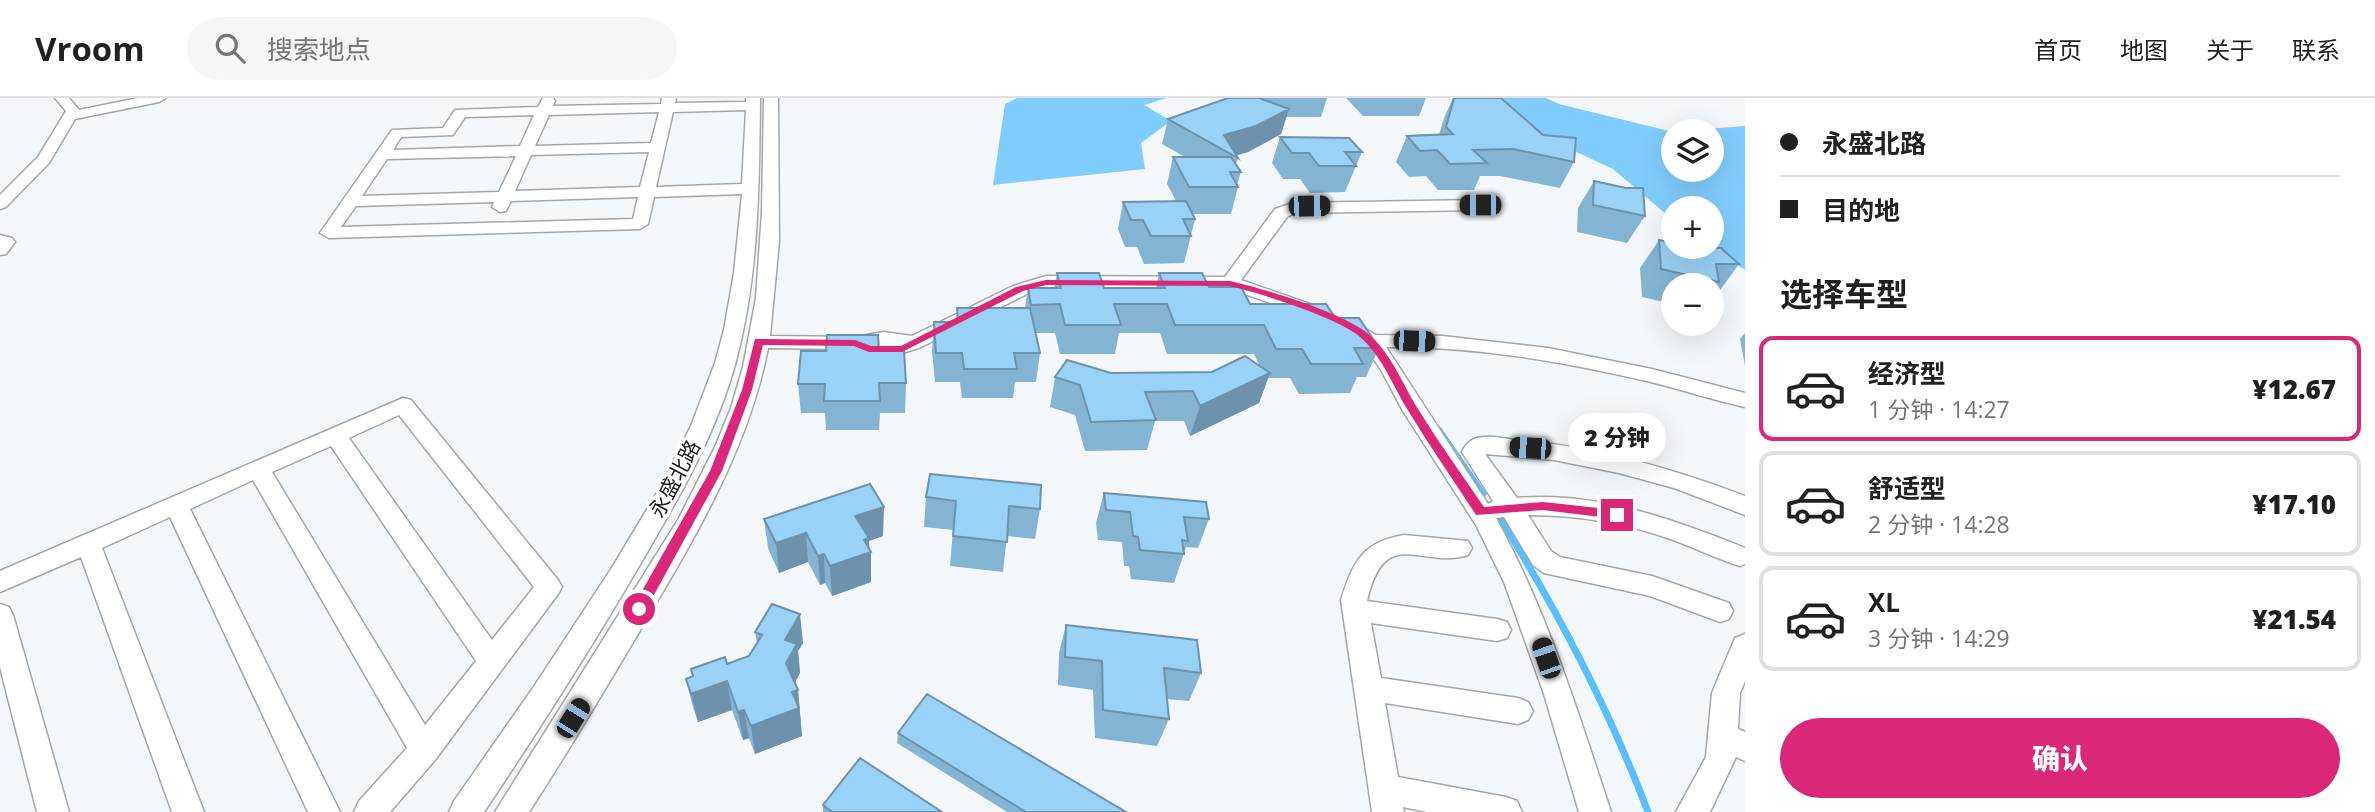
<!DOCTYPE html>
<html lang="zh">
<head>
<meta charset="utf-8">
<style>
  body { margin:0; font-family:"Open Sans","Noto Sans SC",sans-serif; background:#f6f6f6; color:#202124; height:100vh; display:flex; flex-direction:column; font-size:26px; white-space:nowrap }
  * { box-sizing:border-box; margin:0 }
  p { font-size:23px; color:#757577 }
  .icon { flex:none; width:38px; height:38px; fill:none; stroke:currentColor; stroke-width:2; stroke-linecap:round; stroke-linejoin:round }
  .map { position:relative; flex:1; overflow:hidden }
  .panel { display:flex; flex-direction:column; background:#fff; width:630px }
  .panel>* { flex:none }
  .banner { display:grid; align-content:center; height:154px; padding:0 35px; background:#fff }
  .buttons { position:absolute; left:1661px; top:21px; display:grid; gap:14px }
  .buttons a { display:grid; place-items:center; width:63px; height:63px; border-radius:50%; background:#fff; box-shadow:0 7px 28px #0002; font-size:35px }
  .end { position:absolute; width:32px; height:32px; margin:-16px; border:9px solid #db2777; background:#fff; box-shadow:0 0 0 4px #fff }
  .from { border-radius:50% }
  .bubble { position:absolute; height:49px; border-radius:24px; background:#fff; box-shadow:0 7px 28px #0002; font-size:23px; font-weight:800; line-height:49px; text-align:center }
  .car { position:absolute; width:21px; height:42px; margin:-21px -10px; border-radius:9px; box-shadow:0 0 5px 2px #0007; background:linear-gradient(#222 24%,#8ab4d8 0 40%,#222 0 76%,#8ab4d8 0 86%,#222 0) }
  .banner b { display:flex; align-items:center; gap:24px; height:66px; font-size:26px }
  .banner b+b { border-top:2px solid #e0e0e0 }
  .banner i { width:18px; height:18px; background:#202124 }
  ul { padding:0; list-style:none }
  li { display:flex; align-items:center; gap:21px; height:105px; margin:0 14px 10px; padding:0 21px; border:4px solid #e0e0e0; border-radius:14px }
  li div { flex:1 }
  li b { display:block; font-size:26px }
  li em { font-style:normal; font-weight:800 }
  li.current { border-color:#db2777 }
  li>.icon { width:63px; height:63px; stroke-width:1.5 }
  h2 { padding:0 35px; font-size:32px; line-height:84px }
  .button { display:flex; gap:14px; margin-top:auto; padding:14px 35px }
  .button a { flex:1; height:80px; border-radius:42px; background:#db2777; color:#fff; font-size:28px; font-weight:800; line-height:80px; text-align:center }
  header { display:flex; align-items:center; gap:42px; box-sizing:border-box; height:98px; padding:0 35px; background:#fff; border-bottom:2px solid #e0e0e0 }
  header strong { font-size:33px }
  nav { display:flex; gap:38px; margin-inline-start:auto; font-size:24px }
  .search { width:490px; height:63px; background:#f6f6f6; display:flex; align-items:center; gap:18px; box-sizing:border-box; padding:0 24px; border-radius:38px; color:#757577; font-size:26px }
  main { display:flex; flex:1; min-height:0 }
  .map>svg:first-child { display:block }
</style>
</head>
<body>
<header>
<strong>Vroom</strong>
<div class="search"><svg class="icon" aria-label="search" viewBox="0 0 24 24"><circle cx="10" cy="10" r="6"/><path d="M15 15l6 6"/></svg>搜索地点</div>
<nav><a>首页</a><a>地图</a><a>关于</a><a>联系</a></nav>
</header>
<main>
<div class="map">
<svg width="1745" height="714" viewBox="0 0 1745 714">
  <rect width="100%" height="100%" fill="#f4f7f9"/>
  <!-- forest -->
  <path fill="#80ccfd" d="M1017,0H1167L1144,7L1171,23L1141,45L1145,71L993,87L1005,6Z
    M1460,0H1546L1559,6L1673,34V72H1712V33H1681L1745,28V172L1708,149H1712V110H1673V122L1613,71Z"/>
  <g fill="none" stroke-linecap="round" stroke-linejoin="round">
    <!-- stream-far1 -->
    <path stroke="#59befc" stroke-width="5" d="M1439,331L1484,396"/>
    <!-- stream -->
    <path stroke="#59befc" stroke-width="7" d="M1501,422C1559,515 1609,611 1648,714"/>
    <!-- minor casing -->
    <g stroke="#a3a6a8" stroke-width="3">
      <path id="minor" d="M55,0H69L79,12L138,0H166L159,4L75,21L49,65L6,109L0,111V97L38,59L66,13Z
        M543,0H553L555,3L553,8L661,6L662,0H676L675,5L746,4V0H760C759,88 759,177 736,263C717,334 679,400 642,463C592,549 539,632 484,714H449L454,703L535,587L613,468L661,388L691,328L715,265L724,232L734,175L742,96L654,99L648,126L640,131L329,140L320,135L392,32L443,30L455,12L538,9ZM746,12L742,86L656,89L673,14ZM659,14L651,45L535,48L549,17ZM534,17L520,48L393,52L401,39L453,37L465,19ZM649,54L640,89L515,93L531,57ZM516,58L499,94L362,98L387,61ZM638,99L633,121L341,129L356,108L494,104L492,109L500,114L506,113L511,103Z
        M764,0H778L779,143L770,238L854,239L884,234L912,238L1013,188L1046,178L1225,179L1275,111L1293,105L1480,102L1488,107L1480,112L1295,115L1287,119L1241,182L1330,213L1333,217L1330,221L1323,223L1230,191L1047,190L1027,196L921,249L900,256L877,257L853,251L768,250C748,354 691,446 638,536C602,596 567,656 529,714H495L678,422L715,349L731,310L743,269L756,200L762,114Z
        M0,137L12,140L15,144L6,156L0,157Z
        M1357,226L1376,237L1442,238L1548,250L1652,271L1745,295V309C1713,302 1683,292 1651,284C1564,264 1476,248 1386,249L1488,406L1493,403L1462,354C1464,349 1467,345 1472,342C1484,336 1502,340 1515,342C1594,348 1671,370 1745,398V417L1674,390L1619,375L1554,362L1485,356L1517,400C1595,393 1673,421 1745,450V466L1740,468C1717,461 1696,450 1673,442C1626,425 1578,417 1528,417L1551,453L1560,459L1652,478L1729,505L1733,513L1729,521L1720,524L1650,498L1544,475L1533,467L1504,419L1496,420C1547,513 1578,614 1611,714H1579L1544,596L1504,484L1476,427L1403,313L1381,272L1364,247L1347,232Z
        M403,300L411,302L558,482L562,489L558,496L435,662L390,714H354L359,703L407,650L253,382L190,411L340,714H308L170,419L102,450L204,714H172L81,459L0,494V473ZM399,317L534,489L492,542L349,340ZM331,348L476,563L425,627L272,374Z
        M1404,437L1468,443L1472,450L1468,457C1421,472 1385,425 1367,503L1497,521L1507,524L1511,532L1507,540L1497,543L1371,525L1381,580L1518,600L1528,604L1533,613L1528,622L1518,626L1385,605L1398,679L1506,699L1517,703L1522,714H1427L1403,709L1404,714H1372L1341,502C1353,464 1362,444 1404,437Z
        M0,506L9,509L13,517L69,714H37L0,569Z
        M1745,536V583L1740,595L1738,631L1745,634V663L1736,659L1710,714H1676L1706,659L1712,595L1735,540Z"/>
    </g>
    <!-- minor -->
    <use href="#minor" fill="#fff" fill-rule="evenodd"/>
  </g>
  <!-- wall -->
  <path fill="#84b4d4" d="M1228,0H1327L1321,19H1286L1281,36L1248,54L1236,57L1238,60L1236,66L1241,74L1237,87L1238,89L1231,116H1193L1195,121L1184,165L1144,166L1137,149H1125L1118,131L1123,104L1176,103L1167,86L1173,59H1185L1162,46L1168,21Z
    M1346,0H1426L1419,18H1363Z
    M1453,0H1501L1574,64L1560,90L1500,78H1480L1474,92H1438L1426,78L1409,79L1396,64L1407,38L1439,37L1444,20Z
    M1280,39L1362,54L1345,94L1310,95L1300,81H1283L1272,65Z
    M1594,83L1645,118L1627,145L1577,134L1578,110Z
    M1659,142L1739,166L1718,195L1712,194V187H1673V206L1642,199L1640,170Z
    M1057,175L1104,190H1156L1159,175L1209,189L1250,206L1335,220L1379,250L1366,279H1357L1350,295L1299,296L1290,280H1268L1259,305L1190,338L1184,323H1155L1147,352L1085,353L1075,317L1050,309L1055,279L1111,275L1212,274L1260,269L1254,256H1167L1160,235H1119L1115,256H1060L1055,235H1036L1040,255L1036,284H1015L1013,300H962L960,284H935L932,253L934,224H956L957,210H1025L1028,190H1054Z
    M1745,235V268L1740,241Z
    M879,252L906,285L905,315H880L879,332H826L825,315H801L798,286Z
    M1104,395L1209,421L1198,450L1186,449L1174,485L1131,481L1129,468H1124L1122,444L1098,442L1096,425Z
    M926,399L1040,411L1035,441L1007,438L1003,474L950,468L953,432L924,429Z
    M764,421L883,438L869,443L871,484L832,498L825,485L820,487L808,464L779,475L768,450Z
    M1066,527L1201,575L1189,603L1167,601L1169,621L1157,648L1095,640L1093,592L1058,587L1059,555Z
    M755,534L803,545L798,553L800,575L795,584L798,592L802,638L755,656L749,640L743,642L732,612L698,624L693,609L686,581L693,578L691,571L727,566L749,558L757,545Z
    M898,635L1126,714H1007L897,645Z
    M823,707L942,714H823Z"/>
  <!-- shaded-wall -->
  <path fill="#6c92ac" d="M1289,11L1281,36L1248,54L1235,58L1224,37Z
    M1270,275L1259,305L1190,338L1200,308Z
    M884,409L883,438L869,443V455L871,454V484L832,498L830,468L855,418Z
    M806,435L808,464L779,475L776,445Z
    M824,456L825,485L820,487L818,458Z
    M800,516L803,545L798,553L800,575L790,594L785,542Z
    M727,583L732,612L698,624L691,596Z
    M798,592L802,638L755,656L751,628L792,594Z
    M744,612L749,640L743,642L738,614Z"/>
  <!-- building -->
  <path fill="#9ad1f6" stroke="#6c92ac" stroke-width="2" d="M1228,0H1259L1289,11L1256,28L1224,37L1238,60L1168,21Z
    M1454,0H1501L1543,37L1576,40L1574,64L1513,51L1473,52L1487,65L1450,66L1437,52L1420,53L1407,38L1453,36L1446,29Z
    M1280,39L1349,40L1362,54H1345L1356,68H1319L1309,55H1292Z
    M1173,59H1231L1241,74H1230L1238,89H1189Z
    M1594,83L1626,90H1643L1645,118L1593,107Z
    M1186,103L1195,121H1183L1191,138H1151L1143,122H1131L1123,104Z
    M1659,142L1673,145V149L1721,150L1739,166H1716L1719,184L1661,171Z
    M1057,175H1099L1104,190H1165L1159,175H1202L1209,189H1241L1250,206H1326L1335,220H1359L1379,250H1354L1363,266H1311L1302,251H1276L1264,227H1175L1167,206H1114L1121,227H1065L1060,206L1031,207L1028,190H1061Z
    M957,210H1030L1040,255H1014L1017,271H964L962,255H936L934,224H958Z
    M827,237H878L879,252H904L906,285H879L880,303H824L825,286H798L801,253H826Z
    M1245,258L1270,275L1200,308L1193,293L1145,294L1156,322L1091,324L1080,287L1055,279L1067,262L1111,275L1212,274Z
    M930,376L1041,387L1040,411L1009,408L1007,444L953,438L956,403L926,399Z
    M870,386L884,409L855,418L869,440L864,442L871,454L830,468L824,456L818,458L806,435L776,445L764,421Z
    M1104,395L1206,404L1209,421L1184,419L1188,443L1182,442L1184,456L1140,452L1138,439L1133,438L1130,414L1106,412Z
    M772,506L800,516L785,542L797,546L786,565L798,592L792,594L799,610L751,628L744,612L738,614L727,583L691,596L686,581L693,578L691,571L725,559L727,566L749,558L762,537L755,534Z
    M1066,527L1197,542L1201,575L1164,570L1169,621L1103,612L1102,563L1065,559Z
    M927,596L1126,714H1026L898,635Z
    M860,660L942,714H832L823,707Z"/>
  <!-- route -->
  <path fill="#db2777" d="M1046,182L1230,183C1265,191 1330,211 1360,230C1389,248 1401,284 1418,311C1439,345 1462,377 1484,409L1543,404L1617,412L1623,417L1617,421L1543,412L1476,417C1454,383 1430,349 1409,314C1392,287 1381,254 1355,235C1331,218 1260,195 1230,188L1046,187L1023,193L902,254H869L854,248L763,247L752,292L722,373L644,515H634V507L710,373L742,292L755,241L855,242L871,248H901L1016,189Z"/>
  <g text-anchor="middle" stroke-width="7" stroke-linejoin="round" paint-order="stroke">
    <!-- street labels -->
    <g font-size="21" fill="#1a1b1c" stroke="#fff">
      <text transform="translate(675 381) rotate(-62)" y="7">永盛北路</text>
    </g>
  </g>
</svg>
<div class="buttons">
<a><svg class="icon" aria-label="layers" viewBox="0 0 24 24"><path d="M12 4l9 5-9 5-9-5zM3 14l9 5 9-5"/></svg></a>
<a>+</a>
<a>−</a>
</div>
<i class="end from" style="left:639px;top:511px"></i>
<i class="end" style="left:1617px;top:417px"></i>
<div class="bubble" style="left:1568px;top:315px;width:98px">2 分钟</div>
<i class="car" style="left:1480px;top:107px;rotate:270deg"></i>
<i class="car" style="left:1309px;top:108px;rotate:89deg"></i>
<i class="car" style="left:1414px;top:243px;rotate:92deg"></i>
<i class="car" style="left:1530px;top:350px;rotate:274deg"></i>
<i class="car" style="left:1546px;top:560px;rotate:341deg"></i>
<i class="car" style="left:573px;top:620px;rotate:32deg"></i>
</div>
<section class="panel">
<div class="banner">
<b><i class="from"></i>永盛北路</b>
<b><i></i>目的地</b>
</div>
<h2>选择车型</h2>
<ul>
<li class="current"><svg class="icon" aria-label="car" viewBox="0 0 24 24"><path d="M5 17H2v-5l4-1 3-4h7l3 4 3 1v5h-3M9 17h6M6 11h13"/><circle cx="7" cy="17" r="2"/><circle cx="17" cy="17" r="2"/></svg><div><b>经济型</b><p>1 分钟 · 14:27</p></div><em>¥12.67</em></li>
<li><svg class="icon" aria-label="car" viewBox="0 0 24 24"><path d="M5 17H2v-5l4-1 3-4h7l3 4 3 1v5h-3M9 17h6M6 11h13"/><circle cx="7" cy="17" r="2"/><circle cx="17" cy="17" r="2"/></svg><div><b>舒适型</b><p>2 分钟 · 14:28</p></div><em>¥17.10</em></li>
<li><svg class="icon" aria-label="car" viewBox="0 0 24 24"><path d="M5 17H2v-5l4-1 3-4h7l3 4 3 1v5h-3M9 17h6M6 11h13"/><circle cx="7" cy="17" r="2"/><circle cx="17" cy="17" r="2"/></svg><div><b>XL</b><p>3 分钟 · 14:29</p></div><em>¥21.54</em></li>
</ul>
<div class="button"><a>确认</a></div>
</section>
</main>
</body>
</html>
